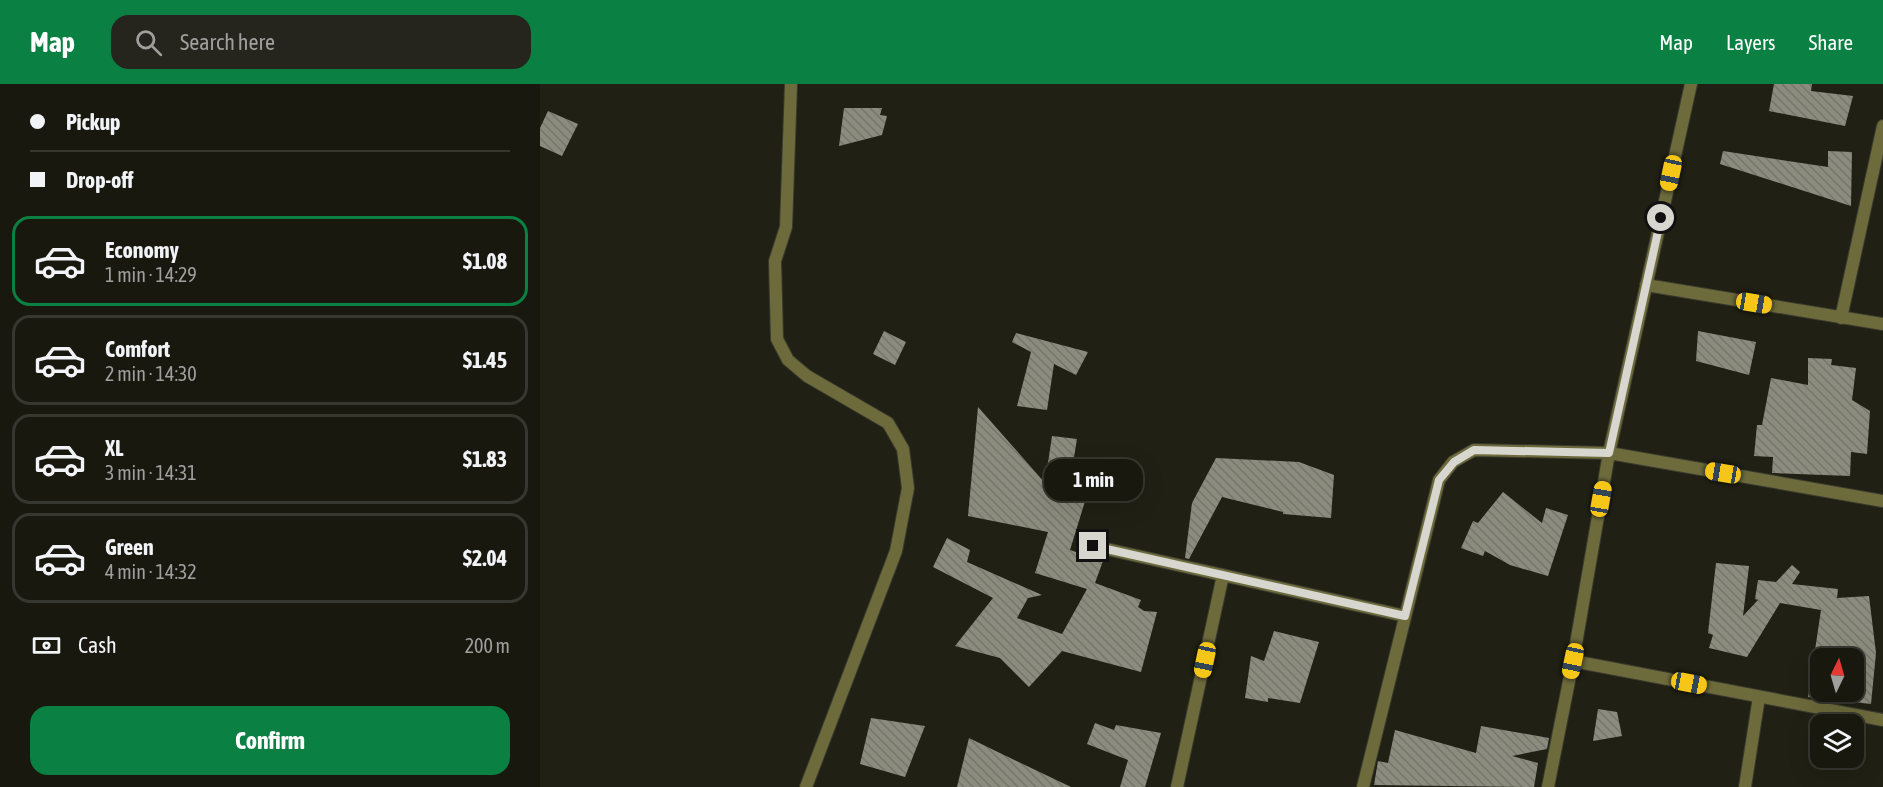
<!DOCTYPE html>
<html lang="en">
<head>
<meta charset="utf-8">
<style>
  body { margin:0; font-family:"Asap Condensed",sans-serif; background:#25251d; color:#f1f3f6; height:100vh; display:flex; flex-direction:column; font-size:22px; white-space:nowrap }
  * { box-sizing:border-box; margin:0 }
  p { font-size:20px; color:#9fa09e }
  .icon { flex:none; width:33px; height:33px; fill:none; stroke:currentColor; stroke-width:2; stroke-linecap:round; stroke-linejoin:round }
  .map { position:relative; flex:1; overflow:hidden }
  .drawer { display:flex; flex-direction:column; background:#18180f; width:540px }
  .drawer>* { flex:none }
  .top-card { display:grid; align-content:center; height:132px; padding:0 30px; background:#18180f }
  .needle { width:39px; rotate:5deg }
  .controls { position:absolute; left:1270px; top:564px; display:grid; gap:12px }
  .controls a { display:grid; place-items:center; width:54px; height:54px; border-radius:12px; background:#18180f; box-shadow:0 6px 24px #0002,0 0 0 2px #36372f; font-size:30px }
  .end { position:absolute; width:27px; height:27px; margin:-14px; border:8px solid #d7d7d0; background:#111; box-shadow:0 0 0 3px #111 }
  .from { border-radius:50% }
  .bubble { position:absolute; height:42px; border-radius:18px; background:#18180f; box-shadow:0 6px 24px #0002,0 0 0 2px #36372f; font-size:20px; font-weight:700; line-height:42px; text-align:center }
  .car { position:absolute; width:18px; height:36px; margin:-18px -9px; border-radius:8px; box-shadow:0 0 4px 2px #0007; background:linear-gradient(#f5c518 24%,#345 0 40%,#f5c518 0 76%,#345 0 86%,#f5c518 0) }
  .top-card b { display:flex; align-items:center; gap:21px; height:57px; font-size:22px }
  .top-card b+b { border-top:2px solid #36372f }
  .top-card i { width:15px; height:15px; background:#f1f3f6 }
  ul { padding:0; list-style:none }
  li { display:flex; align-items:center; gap:18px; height:90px; margin:0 12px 9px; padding:0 18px; border:3px solid #36372f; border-radius:18px }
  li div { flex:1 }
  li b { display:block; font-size:22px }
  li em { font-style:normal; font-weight:700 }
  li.current { border-color:#0b8043 }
  li>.icon { width:54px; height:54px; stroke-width:1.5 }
  .pay { display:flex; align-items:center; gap:15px; height:66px; padding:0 30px; font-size:22px }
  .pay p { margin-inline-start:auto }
  .button { display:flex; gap:12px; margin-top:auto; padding:12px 30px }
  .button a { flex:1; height:69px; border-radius:18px; background:#0b8043; color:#fff; font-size:24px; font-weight:700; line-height:69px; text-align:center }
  header { display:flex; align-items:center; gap:36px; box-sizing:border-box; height:84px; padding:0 30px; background:#0b8043; color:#fff }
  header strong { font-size:28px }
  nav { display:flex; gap:33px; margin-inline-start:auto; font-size:21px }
  .search { width:420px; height:54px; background:#25251d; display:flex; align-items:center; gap:15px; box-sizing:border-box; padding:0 21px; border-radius:18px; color:#9fa09e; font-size:22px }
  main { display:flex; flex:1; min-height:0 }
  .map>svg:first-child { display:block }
</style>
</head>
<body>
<header>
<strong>Map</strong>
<div class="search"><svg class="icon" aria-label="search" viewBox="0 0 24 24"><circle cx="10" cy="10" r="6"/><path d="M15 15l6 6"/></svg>Search here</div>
<nav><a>Map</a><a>Layers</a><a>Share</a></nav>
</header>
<main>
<section class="drawer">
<div class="top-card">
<b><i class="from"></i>Pickup</b>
<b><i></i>Drop-off</b>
</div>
<ul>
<li class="current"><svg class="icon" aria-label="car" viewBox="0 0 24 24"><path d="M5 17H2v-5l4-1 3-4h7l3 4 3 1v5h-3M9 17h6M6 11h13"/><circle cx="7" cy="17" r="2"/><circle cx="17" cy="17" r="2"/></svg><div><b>Economy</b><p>1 min · 14:29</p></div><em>$1.08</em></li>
<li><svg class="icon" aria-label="car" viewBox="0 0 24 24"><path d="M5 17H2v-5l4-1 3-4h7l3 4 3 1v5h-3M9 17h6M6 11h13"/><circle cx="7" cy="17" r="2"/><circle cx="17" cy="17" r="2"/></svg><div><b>Comfort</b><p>2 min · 14:30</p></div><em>$1.45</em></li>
<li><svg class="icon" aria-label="car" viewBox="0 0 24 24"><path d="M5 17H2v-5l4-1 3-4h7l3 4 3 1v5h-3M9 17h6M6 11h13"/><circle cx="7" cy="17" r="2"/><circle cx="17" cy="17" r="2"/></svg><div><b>XL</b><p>3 min · 14:31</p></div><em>$1.83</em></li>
<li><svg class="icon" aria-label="car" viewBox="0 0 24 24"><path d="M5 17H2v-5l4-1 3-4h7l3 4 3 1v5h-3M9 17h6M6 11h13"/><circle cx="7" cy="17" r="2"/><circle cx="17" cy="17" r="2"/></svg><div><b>Green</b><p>4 min · 14:32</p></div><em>$2.04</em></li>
</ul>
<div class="pay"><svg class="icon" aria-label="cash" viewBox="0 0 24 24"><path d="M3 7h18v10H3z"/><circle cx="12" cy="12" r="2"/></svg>Cash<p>200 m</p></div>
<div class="button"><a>Confirm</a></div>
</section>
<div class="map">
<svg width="1343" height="703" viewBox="0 0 1343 703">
  <defs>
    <pattern id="building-back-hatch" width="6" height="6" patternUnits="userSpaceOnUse" patternTransform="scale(1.5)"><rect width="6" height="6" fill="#8c8c7e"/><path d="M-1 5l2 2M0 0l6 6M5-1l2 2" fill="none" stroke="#75756b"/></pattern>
  </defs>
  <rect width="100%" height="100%" fill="#202014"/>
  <!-- building -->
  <path fill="url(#building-back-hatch)" fill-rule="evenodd" d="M1234,0H1272L1271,7L1313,12L1305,42L1229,27Z
    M304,24H342L340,31L347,32L342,51L299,62Z
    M8,27L38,40L22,72L0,62V44Z
    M1183,67L1288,83V67L1312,68L1311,122L1180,80Z
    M344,247L366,258L355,281L333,270Z
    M1158,247L1216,258L1209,291L1156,277Z
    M476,249L548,268L536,291L514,280L507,326L477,322L491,268L472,258Z
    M1268,274L1292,275L1291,281L1316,284L1312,316L1330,327L1327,370L1311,368L1310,392L1232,389L1233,373L1214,372L1217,341H1222L1231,294L1268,301Z
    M438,323L505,399L512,352L537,355L530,397L550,401L530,466L563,477L555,499L601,516L598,523L604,527L617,528L601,588L522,567L489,603L460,574L415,562L453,514L393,483L407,454L430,466L427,478L502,511L488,514L477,534L522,550L547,505L495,489L508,448L428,432Z
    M676,374L759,378L794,391L791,434L743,430V428L682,413L649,475L645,474L652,419Z
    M963,408L1002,439L1006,424L1028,431L1008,492L970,481L945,467L943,472L921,464L933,437L938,439Z
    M1176,479L1209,482L1203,532L1218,516L1215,515L1218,496L1236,498L1252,481L1260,488L1252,500L1298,505L1297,514L1329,512L1336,569L1331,620L1268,613L1281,526L1240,519L1207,573L1169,564L1173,551L1168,549ZM1281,574H1314V608H1281Z
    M734,547L779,558L760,619L728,614V618L705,614L711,572L724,577Z
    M1058,625L1077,628L1082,652L1053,657Z
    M331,634L385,642L365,693L320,680Z
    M555,639L574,646L576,641L621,649L605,703H580L588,676L547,660Z
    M941,642L1009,654L1007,665L972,672L998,679L994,703L834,701L838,677L848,679L855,646L936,669Z
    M429,654L464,671L531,703H417Z"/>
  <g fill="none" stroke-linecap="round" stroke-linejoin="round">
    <!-- street casing -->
    <g stroke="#3a3a2e" stroke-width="14">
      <path id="street" d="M251,0L246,143L235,177L237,255L248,276L267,292L348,339L363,365L368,404L356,467L266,703
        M1106,201L1343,240
        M1301,234L1343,42
        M553,462L865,532
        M1033,577L1343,636
        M637,703L683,491
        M823,703L899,396L913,378L934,366L1069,369L1151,0
        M1008,703L1033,577L1069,369L1343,417
        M1205,703L1219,613"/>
    </g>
    <!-- street -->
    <use href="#street" stroke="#6d6b3c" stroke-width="12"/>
  </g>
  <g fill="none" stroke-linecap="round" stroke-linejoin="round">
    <!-- route -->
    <path stroke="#d7d7d0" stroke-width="8" d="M553,462L865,532L899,396L914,378L934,366L1069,369L1121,134"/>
  </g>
</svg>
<div class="controls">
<a><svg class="needle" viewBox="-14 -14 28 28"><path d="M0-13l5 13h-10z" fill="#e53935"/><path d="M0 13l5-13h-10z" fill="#9fa09e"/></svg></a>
<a><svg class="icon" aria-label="layers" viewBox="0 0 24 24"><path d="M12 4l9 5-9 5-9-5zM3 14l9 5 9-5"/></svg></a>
</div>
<i class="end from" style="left:1121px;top:134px"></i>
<i class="end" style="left:553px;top:462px"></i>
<div class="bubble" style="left:504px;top:375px;width:99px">1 min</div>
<i class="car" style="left:1131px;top:89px;rotate:192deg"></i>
<i class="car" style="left:1214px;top:219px;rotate:99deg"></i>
<i class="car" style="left:1183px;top:389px;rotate:280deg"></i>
<i class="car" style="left:1061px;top:415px;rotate:10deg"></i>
<i class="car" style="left:665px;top:576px;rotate:192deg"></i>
<i class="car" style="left:1033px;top:577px;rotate:192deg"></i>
<i class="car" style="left:1149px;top:599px;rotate:101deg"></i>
</div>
</main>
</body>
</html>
